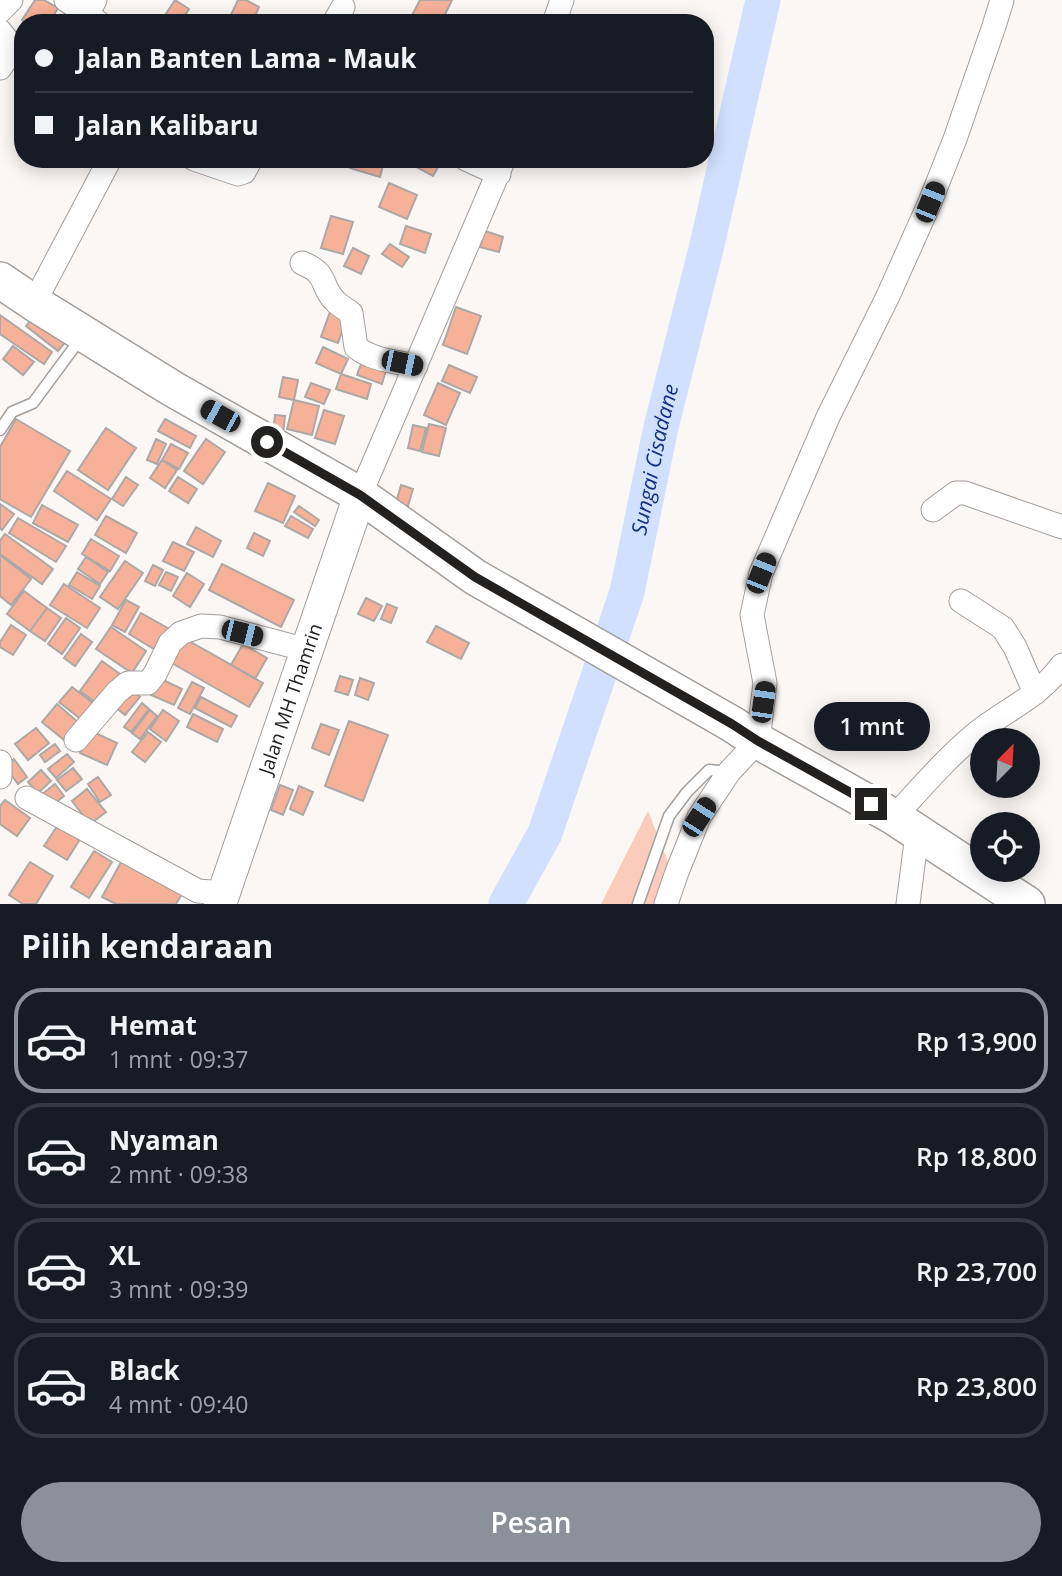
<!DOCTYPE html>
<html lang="id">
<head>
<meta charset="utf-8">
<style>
  body { margin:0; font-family:"Open Sans",sans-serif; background:#242831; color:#f1f3f6; height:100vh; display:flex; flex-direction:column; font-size:26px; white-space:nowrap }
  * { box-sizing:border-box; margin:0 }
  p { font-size:23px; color:#9ea1a6 }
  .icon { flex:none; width:38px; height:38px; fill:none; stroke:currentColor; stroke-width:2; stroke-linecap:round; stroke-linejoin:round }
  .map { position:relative; height:904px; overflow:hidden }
  .side { display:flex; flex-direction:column; background:#171b24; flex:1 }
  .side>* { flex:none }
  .hud { position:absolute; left:14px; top:14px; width:700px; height:154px; border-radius:28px; box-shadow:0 4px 18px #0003; display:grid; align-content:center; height:154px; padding:0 21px; background:#171b24 }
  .needle { width:46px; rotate:24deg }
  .tools { position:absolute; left:970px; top:728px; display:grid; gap:14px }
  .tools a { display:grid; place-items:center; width:70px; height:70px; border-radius:50%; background:#171b24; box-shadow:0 4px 18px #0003; font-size:35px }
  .end { position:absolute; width:32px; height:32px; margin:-16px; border:9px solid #222120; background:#fff; box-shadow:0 0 0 4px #fff }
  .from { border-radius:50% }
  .bubble { position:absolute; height:49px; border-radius:24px; background:#171b24; box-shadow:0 4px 18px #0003; font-size:23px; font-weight:600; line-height:49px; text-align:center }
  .car { position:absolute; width:21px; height:42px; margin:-21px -10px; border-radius:9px; box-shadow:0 0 5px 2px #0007; background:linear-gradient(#222 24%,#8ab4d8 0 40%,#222 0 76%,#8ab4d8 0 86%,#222 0) }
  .hud b { display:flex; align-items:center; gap:24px; height:66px; font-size:26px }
  .hud b+b { border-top:2px solid #363941 }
  .hud i { width:18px; height:18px; background:#f1f3f6 }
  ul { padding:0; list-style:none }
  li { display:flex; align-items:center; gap:21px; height:105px; margin:0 14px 10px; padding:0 7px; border:4px solid #363941; border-radius:28px }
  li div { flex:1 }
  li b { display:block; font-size:26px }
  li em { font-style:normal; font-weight:600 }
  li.on { border-color:#8c9099 }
  li>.icon { width:63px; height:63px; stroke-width:1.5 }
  h2 { padding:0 21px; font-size:32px; line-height:84px }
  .action { display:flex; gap:14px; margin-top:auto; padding:14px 21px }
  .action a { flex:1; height:80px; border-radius:42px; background:#8c9099; color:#fff; font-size:28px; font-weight:600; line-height:80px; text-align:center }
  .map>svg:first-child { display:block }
</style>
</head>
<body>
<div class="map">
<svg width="1062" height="904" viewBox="0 0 1062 904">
  <rect width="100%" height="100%" fill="#fbf7f5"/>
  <!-- green -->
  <path fill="#fbcbbb" d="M648,811L674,877L665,904H601Z"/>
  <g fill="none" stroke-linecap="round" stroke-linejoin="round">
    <!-- river -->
    <path stroke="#d1e0ff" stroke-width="35" id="s1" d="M506,904L545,833L627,592L661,427L706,249L763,0"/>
  </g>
  <!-- building -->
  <path fill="#f8b199" stroke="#aca8a6" stroke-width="2" d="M35,0H44L58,8L49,23H26L22,20Z
    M175,0L189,9L180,23H160Z
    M238,0H246L259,7L252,23H231L228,21Z
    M420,0H452L441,23H413L409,21Z
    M353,159H377L384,161L380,177L350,168Z
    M411,159H431L440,164L433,176L409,163Z
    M389,183L417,195L407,219L379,207Z
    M331,216L353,222L343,254L321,248Z
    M406,226L431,234L425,253L400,244Z
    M485,231L503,237L499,252L480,247Z
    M390,244L409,257L402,267L382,254Z
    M353,248L369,256L361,274L344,266Z
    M456,307L481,316L467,354L443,345Z
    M331,309L348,315L338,343L321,337Z
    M0,315L52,352L44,364L0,334Z
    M35,315L67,340L58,351L26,326Z
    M13,346L34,362L23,375L3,359Z
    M323,347L348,359L341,374L316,363Z
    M363,359L387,367L382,384L357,375Z
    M449,365L477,377L470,393L442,381Z
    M341,374L371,384L367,399L336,389Z
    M283,377L298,380L294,400L279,397Z
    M311,383L330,390L324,404L305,397Z
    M438,383L460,393L446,425L424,415Z
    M294,400L319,406L312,435L287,429Z
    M324,410L344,416L335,444L315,438Z
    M275,415L285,416L282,442L272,441Z
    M16,419L70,451L31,517L0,499V447Z
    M165,419L196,436L190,448L158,431Z
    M429,424L446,428L439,456L422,452Z
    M413,425L426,428L420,451L408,448Z
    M106,428L136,448L108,490L78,470Z
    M156,439L166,444L157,464L147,460Z
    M206,439L225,452L203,484L184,471Z
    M171,444L188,453L179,469L162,460Z
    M162,460L177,470L165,488L150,478Z
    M67,471L111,499L97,520L54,491Z
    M126,477L138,485L123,506L112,499Z
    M178,477L197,489L188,503L169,491Z
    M268,483L295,496L283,523L255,511Z
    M401,485L413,489L407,509L395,506Z
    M0,504L14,514L2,530L0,528Z
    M42,505L78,525L68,542L33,523Z
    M299,506L319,520L315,526L294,512Z
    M106,516L137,533L126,553L95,535Z
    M291,516L313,529L308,538L285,526Z
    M18,518L66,546L56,562L9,533Z
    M196,527L221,541L213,557L187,544Z
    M254,533L270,541L263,556L247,548Z
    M5,534L53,569L42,584L0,554V541Z
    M91,539L119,556L110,571L82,554Z
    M173,542L194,552L184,571L163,561Z
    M0,555L31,579L11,605L0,596Z
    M86,557L108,572L100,584L78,569Z
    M125,561L143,573L118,609L100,597Z
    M222,564L294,600L281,627L209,590Z
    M153,565L163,570L155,586L145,581Z
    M77,572L100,586L92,599L69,585Z
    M166,572L178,577L171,591L159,585Z
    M187,573L204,584L190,607L173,596Z
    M64,584L100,608L87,628L50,605Z
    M24,591L47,608L30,631L7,614Z
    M366,598L382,606L374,621L358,614Z
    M126,600L139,607L125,632L112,625Z
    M387,604L397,608L391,623L381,619Z
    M47,608L61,618L45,641L30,631Z
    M141,613L171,630L159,652L129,634Z
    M66,618L80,628L62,654L48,644Z
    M11,625L26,635L13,655L0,647V642Z
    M436,626L469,643L461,659L427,642Z
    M111,627L146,651L132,673L96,649Z
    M81,634L92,642L75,666L64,658Z
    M182,637L263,683L249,707L168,661Z
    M243,644L267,658L255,679L231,665Z
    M102,661L124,677L102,707L80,691Z
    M340,676L353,680L348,695L335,691Z
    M159,678L182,689L174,705L151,695Z
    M360,678L374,683L368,700L355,695Z
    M192,682L204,688L190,714L178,708Z
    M72,687L94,704L82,720L59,702Z
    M128,687L140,697L125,715L113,705Z
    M201,697L237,716L231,727L195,708Z
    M142,703L149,709L131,732L124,727Z
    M57,704L79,723L64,740L42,722Z
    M150,710L157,716L140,739L132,733Z
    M163,710L179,721L166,741L150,729Z
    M193,714L223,729L217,742L187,727Z
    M349,721L388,735L363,801L325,786Z
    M321,724L339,730L329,755L312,748Z
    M36,728L49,743L28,760L15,744Z
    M91,731L117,743L107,765L80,753Z
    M148,732L161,742L145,762L132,752Z
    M55,744L60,751L45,762L40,755Z
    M67,754L74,762L56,778L48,769Z
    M14,759L27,777L18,784L5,766Z
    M73,768L82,779L66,791L57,780Z
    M41,770L51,781L38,793L28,782Z
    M98,777L111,795L100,802L88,784Z
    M55,784L64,796L51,806L41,795Z
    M280,785L293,790L283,815L271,810Z
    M299,786L313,792L303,815L290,809Z
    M87,789L106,812L90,824L72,801Z
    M5,800L30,818L17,836L0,824V806Z
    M60,822L82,836L67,860L44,846Z
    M94,851L112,862L89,898L71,887Z
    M30,862L53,876L36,904H23L9,895Z
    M121,862L182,894L176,904H116L102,897Z"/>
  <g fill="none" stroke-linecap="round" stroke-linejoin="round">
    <!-- lane casing -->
    <g stroke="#a29e9c" stroke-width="13">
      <path id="lane" d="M0,430L12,412L33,403L81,338
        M638,904L669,816L687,792L709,770L729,772"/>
    </g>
    <!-- street casing -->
    <g stroke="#a29e9c" stroke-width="25">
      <path id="street" d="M66,0L87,14
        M95,0L87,14L99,23
        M0,11L11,0
        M334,23L343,7
        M554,23L562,0
        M0,31L7,40L10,53L0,68
        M194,159L238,174L244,172L251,159
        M466,159L499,174
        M302,263C330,274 319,286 336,302C340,306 346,309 351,313L356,347C371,360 397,362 416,366
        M34,303L110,159
        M360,495L504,159
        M933,510L956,493H965L1062,527
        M961,601L1003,628L1015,647L1035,693
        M76,740L117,692L128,683H148L155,674L170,643L181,633L201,626L220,627L307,650
        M0,762V777
        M27,798L198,891L224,893
        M894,817C921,788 947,757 978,732C1007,709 1039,697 1062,665
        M666,904L677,872L699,817L729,772L758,741L765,683L752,615L761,573L828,417L888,296L930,202L955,139L994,26L1002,0
        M908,904L917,834"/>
    </g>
    <!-- secondary casing -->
    <g stroke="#a29e9c" stroke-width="34">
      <g id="secondary">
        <path id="s2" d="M220,904L360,495"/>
      </g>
    </g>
    <!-- primary casing -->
    <g stroke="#a29e9c" stroke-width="38">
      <path id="primary" d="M0,280L34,303L173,389L360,495L475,577L732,724L758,741L894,817L1027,904"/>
    </g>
    <!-- lane -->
    <use href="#lane" stroke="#fff" stroke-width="10"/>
    <!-- street -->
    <use href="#street" stroke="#fff" stroke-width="23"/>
    <!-- secondary -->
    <use href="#secondary" stroke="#fff" stroke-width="32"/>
    <!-- primary -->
    <use href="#primary" stroke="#fff" stroke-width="35"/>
  </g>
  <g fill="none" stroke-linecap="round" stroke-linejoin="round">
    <!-- route -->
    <path stroke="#222120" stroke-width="9" d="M267,442L360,495L475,577L732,724L758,741L871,804"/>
  </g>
  <g text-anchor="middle" stroke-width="5" stroke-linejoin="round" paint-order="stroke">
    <!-- street labels -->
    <g font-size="19" fill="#222120" stroke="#fff">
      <text dy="7" stroke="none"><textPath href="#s2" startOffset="217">Jalan MH Thamrin</textPath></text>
    </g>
    <!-- water labels -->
    <g font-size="21" font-style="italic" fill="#102f81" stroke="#fff">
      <text dy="7" stroke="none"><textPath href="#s1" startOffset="471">Sungai Cisadane</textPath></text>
    </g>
  </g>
</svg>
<div class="tools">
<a><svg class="needle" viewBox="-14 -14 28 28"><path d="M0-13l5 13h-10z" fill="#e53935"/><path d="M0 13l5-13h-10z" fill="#9ea1a6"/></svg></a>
<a><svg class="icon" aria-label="locate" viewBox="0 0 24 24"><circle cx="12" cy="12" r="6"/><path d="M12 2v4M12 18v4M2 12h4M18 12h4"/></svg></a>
</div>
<i class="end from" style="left:267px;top:442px"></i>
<i class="end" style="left:871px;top:804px"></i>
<div class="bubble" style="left:814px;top:702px;width:116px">1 mnt</div>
<i class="car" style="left:930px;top:202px;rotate:22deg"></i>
<i class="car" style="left:402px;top:363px;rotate:102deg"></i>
<i class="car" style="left:220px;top:416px;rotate:299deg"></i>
<i class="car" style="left:761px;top:573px;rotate:22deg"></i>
<i class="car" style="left:242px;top:633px;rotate:104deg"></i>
<i class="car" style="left:763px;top:702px;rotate:8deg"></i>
<i class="car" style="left:699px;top:817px;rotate:33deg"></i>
<div class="hud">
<b><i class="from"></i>Jalan Banten Lama - Mauk</b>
<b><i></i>Jalan Kalibaru</b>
</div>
</div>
<section class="side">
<h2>Pilih kendaraan</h2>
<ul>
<li class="on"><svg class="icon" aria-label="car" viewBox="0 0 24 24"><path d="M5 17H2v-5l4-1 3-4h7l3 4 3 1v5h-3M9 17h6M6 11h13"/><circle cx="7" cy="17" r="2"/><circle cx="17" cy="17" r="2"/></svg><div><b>Hemat</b><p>1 mnt · 09:37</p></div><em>Rp 13,900</em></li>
<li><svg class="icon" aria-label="car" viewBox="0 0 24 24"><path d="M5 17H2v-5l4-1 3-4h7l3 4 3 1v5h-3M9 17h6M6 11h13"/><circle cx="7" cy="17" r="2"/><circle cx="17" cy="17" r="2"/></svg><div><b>Nyaman</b><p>2 mnt · 09:38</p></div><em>Rp 18,800</em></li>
<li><svg class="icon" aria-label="car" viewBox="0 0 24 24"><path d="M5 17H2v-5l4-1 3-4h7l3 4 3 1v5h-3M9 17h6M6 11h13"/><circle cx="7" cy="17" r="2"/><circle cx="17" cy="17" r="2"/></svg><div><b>XL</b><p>3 mnt · 09:39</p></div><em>Rp 23,700</em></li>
<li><svg class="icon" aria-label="car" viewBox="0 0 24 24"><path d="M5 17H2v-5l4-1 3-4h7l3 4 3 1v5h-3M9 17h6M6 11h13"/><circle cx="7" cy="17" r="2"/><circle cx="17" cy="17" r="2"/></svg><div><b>Black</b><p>4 mnt · 09:40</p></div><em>Rp 23,800</em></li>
</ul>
<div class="action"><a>Pesan</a></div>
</section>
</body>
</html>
